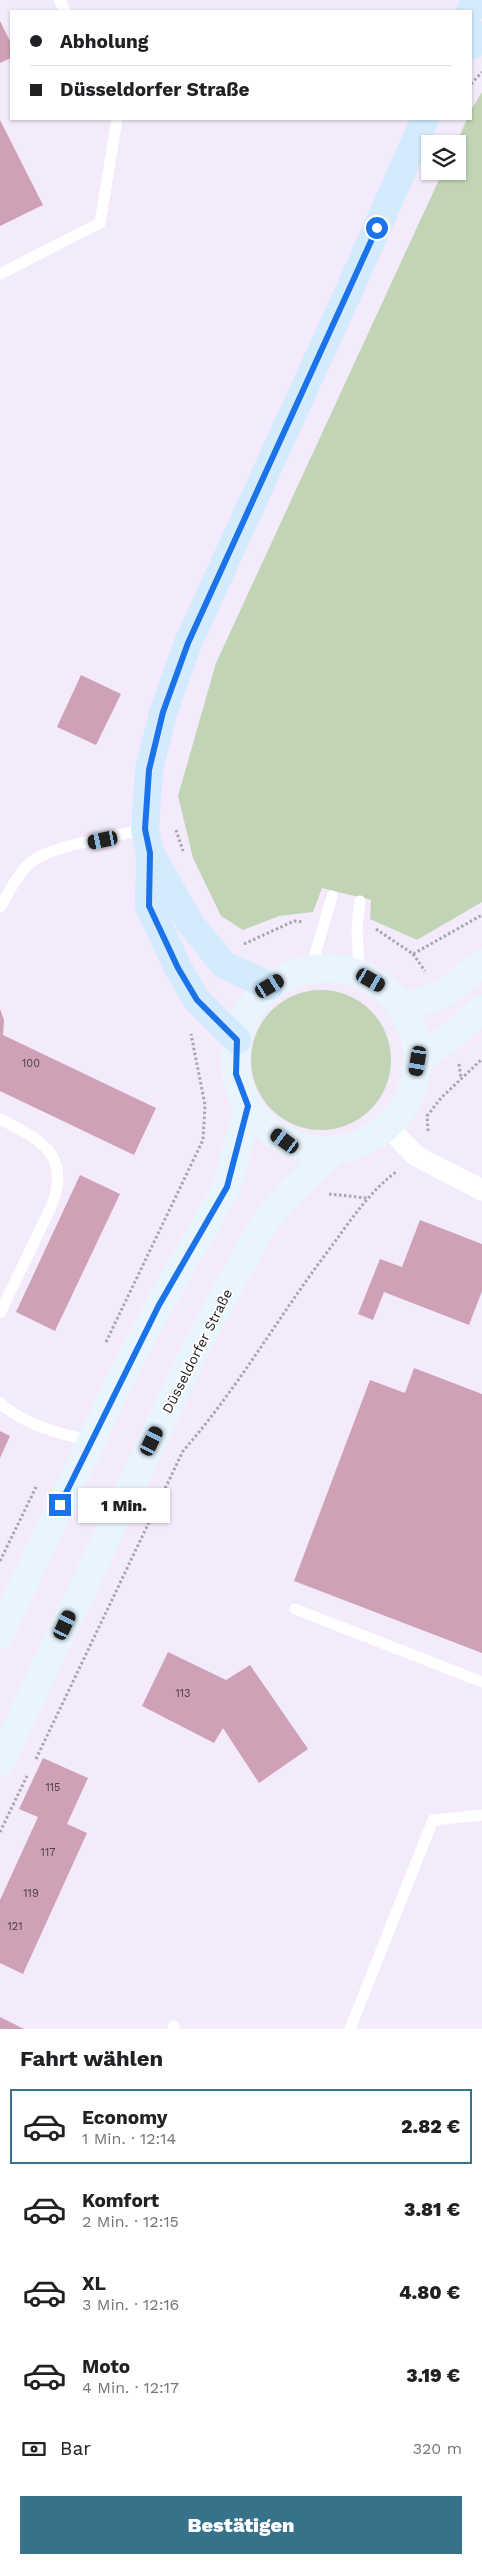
<!DOCTYPE html>
<html lang="de">
<head>
<meta charset="utf-8">
<style>
  body { margin:0; font-family:"Work Sans",sans-serif; background:#f2f2f2; color:#202124; height:100vh; display:flex; flex-direction:column; font-size:19px; white-space:nowrap }
  * { box-sizing:border-box; margin:0 }
  p { font-size:16px; color:#757577 }
  .icon { flex:none; width:28px; height:28px; fill:none; stroke:currentColor; stroke-width:2; stroke-linecap:round; stroke-linejoin:round }
  .map { position:relative; height:2029px; overflow:hidden }
  .sheet { display:flex; flex-direction:column; background:#fff; flex:1 }
  .sheet>* { flex:none }
  .top-card { position:absolute; left:10px; top:10px; width:462px; height:110px; border-radius:0px; box-shadow:0 1px 4px #0004; display:grid; align-content:center; height:110px; padding:0 20px; background:#fff }
  .fabs { position:absolute; left:421px; top:135px; display:grid; gap:10px }
  .fabs a { display:grid; place-items:center; width:45px; height:45px; border-radius:0px; background:#fff; box-shadow:0 1px 4px #0004; font-size:25px }
  .end { position:absolute; width:22px; height:22px; margin:-11px; border:6px solid #1a73e8; background:#fff; box-shadow:0 0 0 2px #fff }
  .from { border-radius:50% }
  .bubble { position:absolute; height:35px; border-radius:0px; background:#fff; box-shadow:0 1px 4px #0004; font-size:16px; font-weight:800; line-height:35px; text-align:center }
  .car { position:absolute; width:15px; height:30px; margin:-15px -8px; border-radius:6px; box-shadow:0 0 4px 1px #0007; background:linear-gradient(#222 24%,#8ab4d8 0 40%,#222 0 76%,#8ab4d8 0 86%,#222 0) }
  .top-card b { display:flex; align-items:center; gap:18px; height:48px; font-size:19px }
  .top-card b+b { border-top:1px solid #e0e0e0 }
  .top-card i { width:12px; height:12px; background:#202124 }
  ul { padding:0; list-style:none }
  li { display:flex; align-items:center; gap:15px; height:75px; margin:0 10px 8px; padding:0 10px; border:2px solid transparent; border-radius:0px }
  li div { flex:1 }
  li b { display:block; font-size:19px }
  li em { font-style:normal; font-weight:800 }
  li.on { border-color:#38718a }
  li>.icon { width:45px; height:45px; stroke-width:1.5 }
  h2 { padding:0 20px; font-size:22px; line-height:60px }
  .pay { display:flex; align-items:center; gap:12px; height:55px; padding:0 20px; font-size:19px }
  .pay p { margin-inline-start:auto }
  .button { display:flex; gap:10px; margin-top:auto; padding:10px 20px }
  .button a { flex:1; height:58px; border-radius:0px; background:#38718a; color:#fff; font-size:20px; font-weight:800; line-height:58px; text-align:center }
  .map>svg:first-child { display:block }
</style>
</head>
<body>
<div class="map">
<svg width="482" height="2029" viewBox="0 0 482 2029">
  <rect width="100%" height="100%" fill="#f3ebfb"/>
  <!-- green -->
  <path fill="#c1d5b6" d="M482,92V902L417,940L370,919L371,900L322,888L313,912L279,916L243,930L221,916L193,858L178,796L216,663L443,171H458V144H456L467,119H471V110Z
    M251 1060a70 70 0 1 1 140 0a70 70 0 1 1-140 0Z"/>
  <!-- building -->
  <path fill="#cea1b6" d="M0,21L11,43V58L0,63Z
    M0,120L43,205L0,226Z
    M81,675L121,694L96,745L57,727Z
    M0,1009L4,1020L3,1035L156,1108L134,1155L0,1091Z
    M80,1175L120,1194L55,1331L16,1312Z
    M420,1220L482,1244V1291L469,1325L384,1292L373,1320L358,1314L380,1259L402,1267Z
    M414,1368L482,1394V1653L294,1581L370,1380L405,1393Z
    M0,1431L10,1436L0,1458Z
    M168,1652L226,1680L250,1665L308,1749L259,1783L223,1728L214,1743L142,1706Z
    M43,1758L88,1778L67,1824L87,1833L23,1974L0,1963V1900L38,1817L19,1809Z
    M0,2017L24,2029H0Z"/>
  <g fill="none" stroke-linecap="round" stroke-linejoin="round">
    <!-- path -->
    <path stroke="#aaa4b0" stroke-width="3" stroke-dasharray="2.5 2.5" stroke-linecap="butt" d="M471,84L482,72
      M176,830L183,851
      M376,929L413,954L482,915
      M244,944L294,921L303,922
      M413,954L425,971
      M459,1064L461,1078
      M428,1131L427,1116L441,1098L482,1059
      M329,1194L367,1198
      M106,1342L203,1140L205,1105L191,1034
      M0,1561L37,1485
      M36,1759L183,1451C239,1387 280,1314 331,1247C351,1220 369,1192 396,1172
      M0,1832L27,1776"/>
    <!-- service -->
    <path stroke="#fff" stroke-width="11" d="M59,0L65,11
      M0,274L100,223L117,119
      M0,907C9,893 17,874 30,863C50,845 117,837 145,829
      M311,968L332,896
      M359,973L357,927L360,901
      M0,1119C42,1140 72,1156 51,1207L0,1313
      M0,1403C25,1425 60,1435 92,1440
      M295,1609L482,1682
      M173,2029L174,2026
      M350,2029L433,1820L482,1815"/>
    <!-- minor -->
    <path stroke="#fff" stroke-width="21" d="M388,1127L416,1156L482,1190"/>
    <!-- secondary -->
    <path stroke="#e9f5fe" stroke-width="28" d="M235 1059a91 91 0 1 1 182 0a91 91 0 1 1-182 0Z
      M402,1007L442,995L482,963
      M418,1061L455,1033L482,1009
      M0,1634L118,1385L159,1305L227,1187L248,1106
      M0,1763L194,1353L230,1284L265,1222L291,1191L335,1150"/>
    <!-- primary -->
    <path stroke="#d4ebfd" stroke-width="28" d="M470,11L474,0
      M471,46L482,35
      M150,853L190,923L224,965L270,986
      M237,1040L197,1000L178,968L149,906L150,853L145,829L149,770L163,713L188,643L353,282L425,119"/>
  </g>
  <g fill="none" stroke-linecap="round" stroke-linejoin="round">
    <!-- route -->
    <path stroke="#1a73e8" stroke-width="6" d="M60,1505L159,1305L227,1187L248,1106L236,1074L237,1040L197,1000L178,968L149,906L150,853L145,829L149,770L163,712L188,643L377,228"/>
  </g>
  <g text-anchor="middle" stroke-width="4" stroke-linejoin="round" paint-order="stroke">
    <!-- number labels -->
    <g font-size="11" fill="#4b3d46">
      <text x="31" y="1067">100</text>
      <text x="183" y="1697">113</text>
      <text x="53" y="1791">115</text>
      <text x="48" y="1856">117</text>
      <text x="31" y="1897">119</text>
      <text x="15" y="1930">121</text>
    </g>
    <!-- street labels -->
    <g font-size="14" fill="#1f1c21" stroke="#fff">
      <text transform="translate(197 1351) rotate(-63)" y="5">Düsseldorfer Straße</text>
    </g>
  </g>
</svg>
<div class="fabs">
<a><svg class="icon" aria-label="layers" viewBox="0 0 24 24"><path d="M12 4l9 5-9 5-9-5zM3 14l9 5 9-5"/></svg></a>
</div>
<i class="end from" style="left:377px;top:228px"></i>
<i class="end" style="left:60px;top:1505px"></i>
<div class="bubble" style="left:78px;top:1488px;width:92px">1 Min.</div>
<i class="car" style="left:103px;top:840px;rotate:258deg"></i>
<i class="car" style="left:371px;top:980px;rotate:120deg"></i>
<i class="car" style="left:270px;top:986px;rotate:59deg"></i>
<i class="car" style="left:418px;top:1061px;rotate:189deg"></i>
<i class="car" style="left:285px;top:1141px;rotate:306deg"></i>
<i class="car" style="left:152px;top:1441px;rotate:26deg"></i>
<i class="car" style="left:65px;top:1625px;rotate:25deg"></i>
<div class="top-card">
<b><i class="from"></i>Abholung</b>
<b><i></i>Düsseldorfer Straße</b>
</div>
</div>
<section class="sheet">
<h2>Fahrt wählen</h2>
<ul>
<li class="on"><svg class="icon" aria-label="car" viewBox="0 0 24 24"><path d="M5 17H2v-5l4-1 3-4h7l3 4 3 1v5h-3M9 17h6M6 11h13"/><circle cx="7" cy="17" r="2"/><circle cx="17" cy="17" r="2"/></svg><div><b>Economy</b><p>1 Min. · 12:14</p></div><em>2.82 €</em></li>
<li><svg class="icon" aria-label="car" viewBox="0 0 24 24"><path d="M5 17H2v-5l4-1 3-4h7l3 4 3 1v5h-3M9 17h6M6 11h13"/><circle cx="7" cy="17" r="2"/><circle cx="17" cy="17" r="2"/></svg><div><b>Komfort</b><p>2 Min. · 12:15</p></div><em>3.81 €</em></li>
<li><svg class="icon" aria-label="car" viewBox="0 0 24 24"><path d="M5 17H2v-5l4-1 3-4h7l3 4 3 1v5h-3M9 17h6M6 11h13"/><circle cx="7" cy="17" r="2"/><circle cx="17" cy="17" r="2"/></svg><div><b>XL</b><p>3 Min. · 12:16</p></div><em>4.80 €</em></li>
<li><svg class="icon" aria-label="car" viewBox="0 0 24 24"><path d="M5 17H2v-5l4-1 3-4h7l3 4 3 1v5h-3M9 17h6M6 11h13"/><circle cx="7" cy="17" r="2"/><circle cx="17" cy="17" r="2"/></svg><div><b>Moto</b><p>4 Min. · 12:17</p></div><em>3.19 €</em></li>
</ul>
<div class="pay"><svg class="icon" aria-label="cash" viewBox="0 0 24 24"><path d="M3 7h18v10H3z"/><circle cx="12" cy="12" r="2"/></svg>Bar<p>320 m</p></div>
<div class="button"><a>Bestätigen</a></div>
</section>
</body>
</html>
